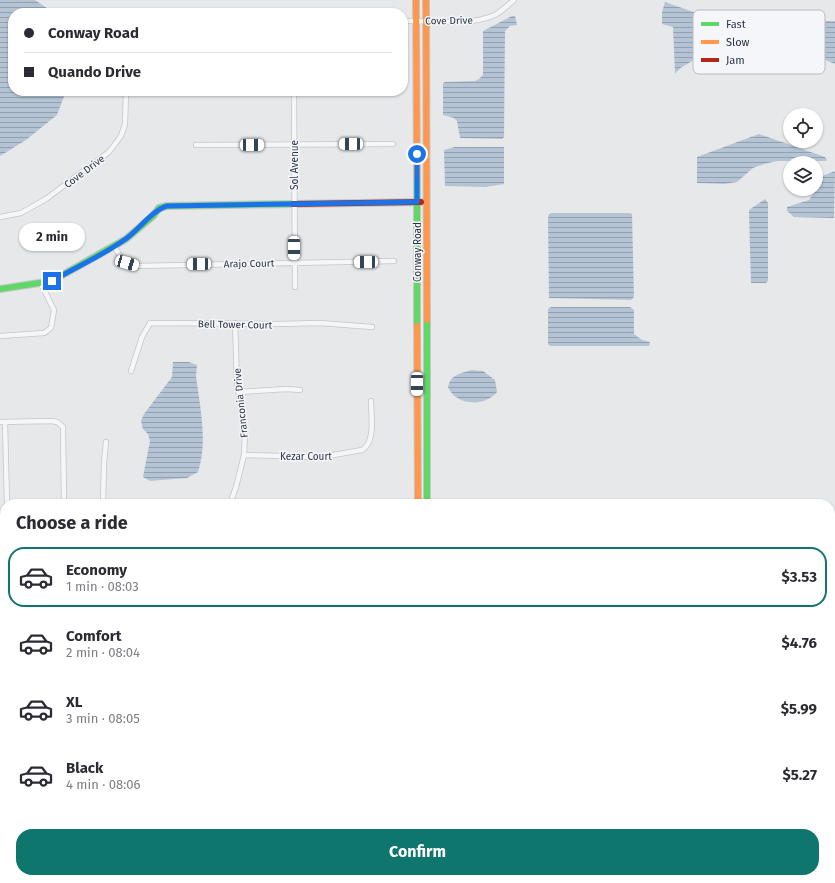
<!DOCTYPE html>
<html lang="en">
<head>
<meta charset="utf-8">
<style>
  body { margin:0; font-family:"Fira Sans",sans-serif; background:#f2f2f3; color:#2b2b33; height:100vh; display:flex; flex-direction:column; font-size:15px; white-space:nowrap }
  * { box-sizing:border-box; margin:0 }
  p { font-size:13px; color:#7c7c81 }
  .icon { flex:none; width:22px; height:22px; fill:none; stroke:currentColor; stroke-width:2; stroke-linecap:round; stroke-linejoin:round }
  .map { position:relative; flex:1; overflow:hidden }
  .side { position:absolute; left:0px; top:499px; width:835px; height:384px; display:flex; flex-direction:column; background:#fff; border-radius:16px 16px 0 0; box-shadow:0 1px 3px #0004 }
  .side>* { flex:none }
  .top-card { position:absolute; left:8px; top:8px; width:400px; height:88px; border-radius:16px; box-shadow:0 1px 3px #0004; display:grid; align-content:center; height:88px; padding:0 16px; background:#fff }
  .fabs { position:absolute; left:783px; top:108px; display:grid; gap:8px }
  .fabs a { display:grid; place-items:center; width:40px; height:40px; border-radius:50%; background:#fff; box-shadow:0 1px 3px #0004; font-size:20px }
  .end { position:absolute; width:18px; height:18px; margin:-9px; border:5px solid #1a73e8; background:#fff; box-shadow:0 0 0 2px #fff }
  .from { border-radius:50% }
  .bubble { position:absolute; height:28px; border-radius:14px; background:#fff; box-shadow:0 1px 3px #0004; font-size:13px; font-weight:700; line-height:28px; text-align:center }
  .car { position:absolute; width:12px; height:24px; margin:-12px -6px; border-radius:5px; box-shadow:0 0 3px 1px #0007; background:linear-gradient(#fff 24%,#345 0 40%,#fff 0 76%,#345 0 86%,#fff 0) }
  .top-card b { display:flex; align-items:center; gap:14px; height:38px; font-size:15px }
  .top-card b+b { border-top:1px solid #e1e1e2 }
  .top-card i { width:10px; height:10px; background:#2b2b33 }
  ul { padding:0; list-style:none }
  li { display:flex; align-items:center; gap:12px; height:60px; margin:0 8px 6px; padding:0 8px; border:2px solid transparent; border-radius:16px }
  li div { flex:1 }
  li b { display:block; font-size:15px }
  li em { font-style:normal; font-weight:700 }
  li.selected { border-color:#0f766e }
  li>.icon { width:36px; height:36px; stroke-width:1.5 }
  h2 { padding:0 16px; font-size:18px; line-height:48px }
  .primary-button { display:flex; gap:8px; margin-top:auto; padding:8px 16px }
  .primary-button a { flex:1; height:46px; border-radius:16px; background:#0f766e; color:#fff; font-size:16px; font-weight:700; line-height:46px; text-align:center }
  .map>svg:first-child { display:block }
</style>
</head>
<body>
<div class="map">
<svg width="835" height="883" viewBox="0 0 835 883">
  <defs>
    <pattern id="water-rules" width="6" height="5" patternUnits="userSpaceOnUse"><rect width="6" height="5" fill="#b4c4d5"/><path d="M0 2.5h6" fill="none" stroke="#93a0af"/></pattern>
  </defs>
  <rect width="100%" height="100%" fill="#e6e8ea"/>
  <!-- water -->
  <path fill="url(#water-rules)" d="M0,0H35L54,13H13V91H66L57,115L26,140L0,156Z
    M665,2L716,20L835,21V64L823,59L784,34L718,46L682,67L675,73L673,27L662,24V12Z
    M512,16H515L517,25L510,26L505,31L504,137L502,139L460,138L457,121L454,118L443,115V83L445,82L475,81L479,79L483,75V31Z
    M759,134L825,157L827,160L825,161H777L764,164L753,168L737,182L724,184L697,183V157Z
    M455,147H504V184L485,187L445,186L444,150Z
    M835,171L834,218L794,217L787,211V207L809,200L816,189L820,177Z
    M765,199L768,203V281L766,283H751L749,213V210Z
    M552,213H629L632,214L634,297L631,300L549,298L548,218L549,214Z
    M551,307H630L634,310V334L642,340L650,342L649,346H550L548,344V309Z
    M173,362H189L197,365L196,376C200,408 208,441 198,472L187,478L150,481L143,477L150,441L148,434L143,429L141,421L144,414L172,377Z
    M471,370L483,371L495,380L497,392C485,407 456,406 448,387C451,374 460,374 471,370Z
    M5,711V794L0,795V713Z
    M835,850V883H809L820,878H830V860Z
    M33,878H99L95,883H25H28Z
    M184,878H279V883H186Z"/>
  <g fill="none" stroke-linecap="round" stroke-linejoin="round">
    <!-- street casing -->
    <g stroke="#c4c6c8" stroke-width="6">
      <path id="street" d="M403,21C432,20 467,27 495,15C502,11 508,5 514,0
        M294,91L295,287
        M196,145L393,144
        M0,217L21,213L46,199L109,152L121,136L125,124L126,91
        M114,246L122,259L135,266L394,261
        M0,336L44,333L51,328L54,310L41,284
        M131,371L142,337L150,323L278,324L320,323L372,327
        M238,392L287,389L300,390
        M0,422L52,421L57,422L63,427L64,504
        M5,422L7,504
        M244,455L322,457L362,450C376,442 371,415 371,401
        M103,504L104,462L106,442
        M230,504L236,487L244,455L245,432L237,383L235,323
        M0,523H5
        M0,596H5
        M0,657L5,655"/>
    </g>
    <!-- fast casing -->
    <g stroke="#c4c6c8" stroke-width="8">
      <path id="fast" d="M417,176V326
        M0,289L52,281L126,239L153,216L159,208L167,206L293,204
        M427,320V504"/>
    </g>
    <!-- slow casing -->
    <g stroke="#c4c6c8" stroke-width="8">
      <path id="slow" d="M416,0L417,176
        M426,0L427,320
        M417,326L418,504
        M0,558H5
        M420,878V883"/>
    </g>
    <!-- jam casing -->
    <g stroke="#c4c6c8" stroke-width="8">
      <path id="jam" d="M293,204L421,202
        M830,559H835
        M430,878V883"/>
    </g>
    <!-- street -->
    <use href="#street" stroke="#f5f6f7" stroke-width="4.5"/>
    <!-- fast -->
    <use href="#fast" stroke="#63d668" stroke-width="6"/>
    <!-- slow -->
    <use href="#slow" stroke="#ff974d" stroke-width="6"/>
    <!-- jam -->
    <use href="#jam" stroke="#b3261e" stroke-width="6"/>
  </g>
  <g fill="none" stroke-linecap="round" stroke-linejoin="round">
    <!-- route -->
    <path stroke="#1a73e8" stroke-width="5" d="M52,281C76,267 104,255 127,238C139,229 153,210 167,206L417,202V154"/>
  </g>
  <g text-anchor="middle" stroke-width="3" stroke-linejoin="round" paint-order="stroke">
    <!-- street labels -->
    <g font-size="10" fill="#2b3445" stroke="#f4f6f9">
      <text transform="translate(449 20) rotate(-1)" y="4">Cove Drive</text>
      <text transform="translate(294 165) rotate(-90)" y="4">Sol Avenue</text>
      <text transform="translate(84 171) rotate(-37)" y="4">Cove Drive</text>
      <text transform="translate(417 252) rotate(-90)" y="4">Conway Road</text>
      <text transform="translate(249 263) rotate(-1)" y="4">Arajo Court</text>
      <text transform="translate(235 324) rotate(1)" y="4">Bell Tower Court</text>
      <text transform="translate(240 403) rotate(-96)" y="4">Franconia Drive</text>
      <text x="306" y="460">Kezar Court</text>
    </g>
  </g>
  <!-- legend -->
  <rect x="693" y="10" width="132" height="64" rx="6" fill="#f4f6f9" stroke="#b8bcc3" stroke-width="1"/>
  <rect x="701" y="22" width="18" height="4" fill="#63d668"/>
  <rect x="701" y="40" width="18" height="4" fill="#ff974d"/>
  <rect x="701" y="58" width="18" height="4" fill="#b3261e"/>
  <g font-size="11" fill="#2b3445">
    <text x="726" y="28">Fast</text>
    <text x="726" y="46">Slow</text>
    <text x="726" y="64">Jam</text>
  </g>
</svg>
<div class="fabs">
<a><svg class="icon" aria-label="locate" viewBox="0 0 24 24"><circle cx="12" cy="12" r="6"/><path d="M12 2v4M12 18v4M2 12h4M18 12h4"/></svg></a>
<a><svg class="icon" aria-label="layers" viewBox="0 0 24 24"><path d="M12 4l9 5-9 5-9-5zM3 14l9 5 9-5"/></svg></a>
</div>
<i class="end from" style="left:417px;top:154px"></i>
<i class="end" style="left:52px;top:281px"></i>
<div class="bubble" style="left:19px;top:223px;width:66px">2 min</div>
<i class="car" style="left:351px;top:144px;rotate:270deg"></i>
<i class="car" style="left:252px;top:145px;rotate:90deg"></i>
<i class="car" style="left:294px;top:248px;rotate:180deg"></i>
<i class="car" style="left:366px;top:262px;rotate:269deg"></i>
<i class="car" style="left:127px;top:263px;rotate:106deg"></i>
<i class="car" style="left:199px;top:264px;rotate:269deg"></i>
<i class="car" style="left:417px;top:384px;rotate:180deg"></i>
<div class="top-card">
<b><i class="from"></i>Conway Road</b>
<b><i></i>Quando Drive</b>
</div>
<section class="side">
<h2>Choose a ride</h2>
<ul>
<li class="selected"><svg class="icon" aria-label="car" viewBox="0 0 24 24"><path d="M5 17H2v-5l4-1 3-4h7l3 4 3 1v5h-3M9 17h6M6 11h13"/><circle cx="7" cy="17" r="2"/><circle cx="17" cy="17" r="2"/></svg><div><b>Economy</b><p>1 min · 08:03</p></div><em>$3.53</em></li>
<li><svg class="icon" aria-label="car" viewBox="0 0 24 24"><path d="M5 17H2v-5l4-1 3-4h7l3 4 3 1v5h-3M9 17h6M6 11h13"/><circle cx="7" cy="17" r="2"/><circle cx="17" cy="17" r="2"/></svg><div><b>Comfort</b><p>2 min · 08:04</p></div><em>$4.76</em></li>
<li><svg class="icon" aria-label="car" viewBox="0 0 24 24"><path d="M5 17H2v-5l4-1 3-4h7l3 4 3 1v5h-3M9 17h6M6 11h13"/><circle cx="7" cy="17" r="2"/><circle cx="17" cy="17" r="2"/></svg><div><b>XL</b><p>3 min · 08:05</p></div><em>$5.99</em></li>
<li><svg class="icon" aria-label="car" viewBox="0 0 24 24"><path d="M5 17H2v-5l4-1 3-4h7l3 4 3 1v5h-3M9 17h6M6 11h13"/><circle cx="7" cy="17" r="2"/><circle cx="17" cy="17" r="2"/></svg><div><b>Black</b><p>4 min · 08:06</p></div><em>$5.27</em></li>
</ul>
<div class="primary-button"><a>Confirm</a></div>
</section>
</div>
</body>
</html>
